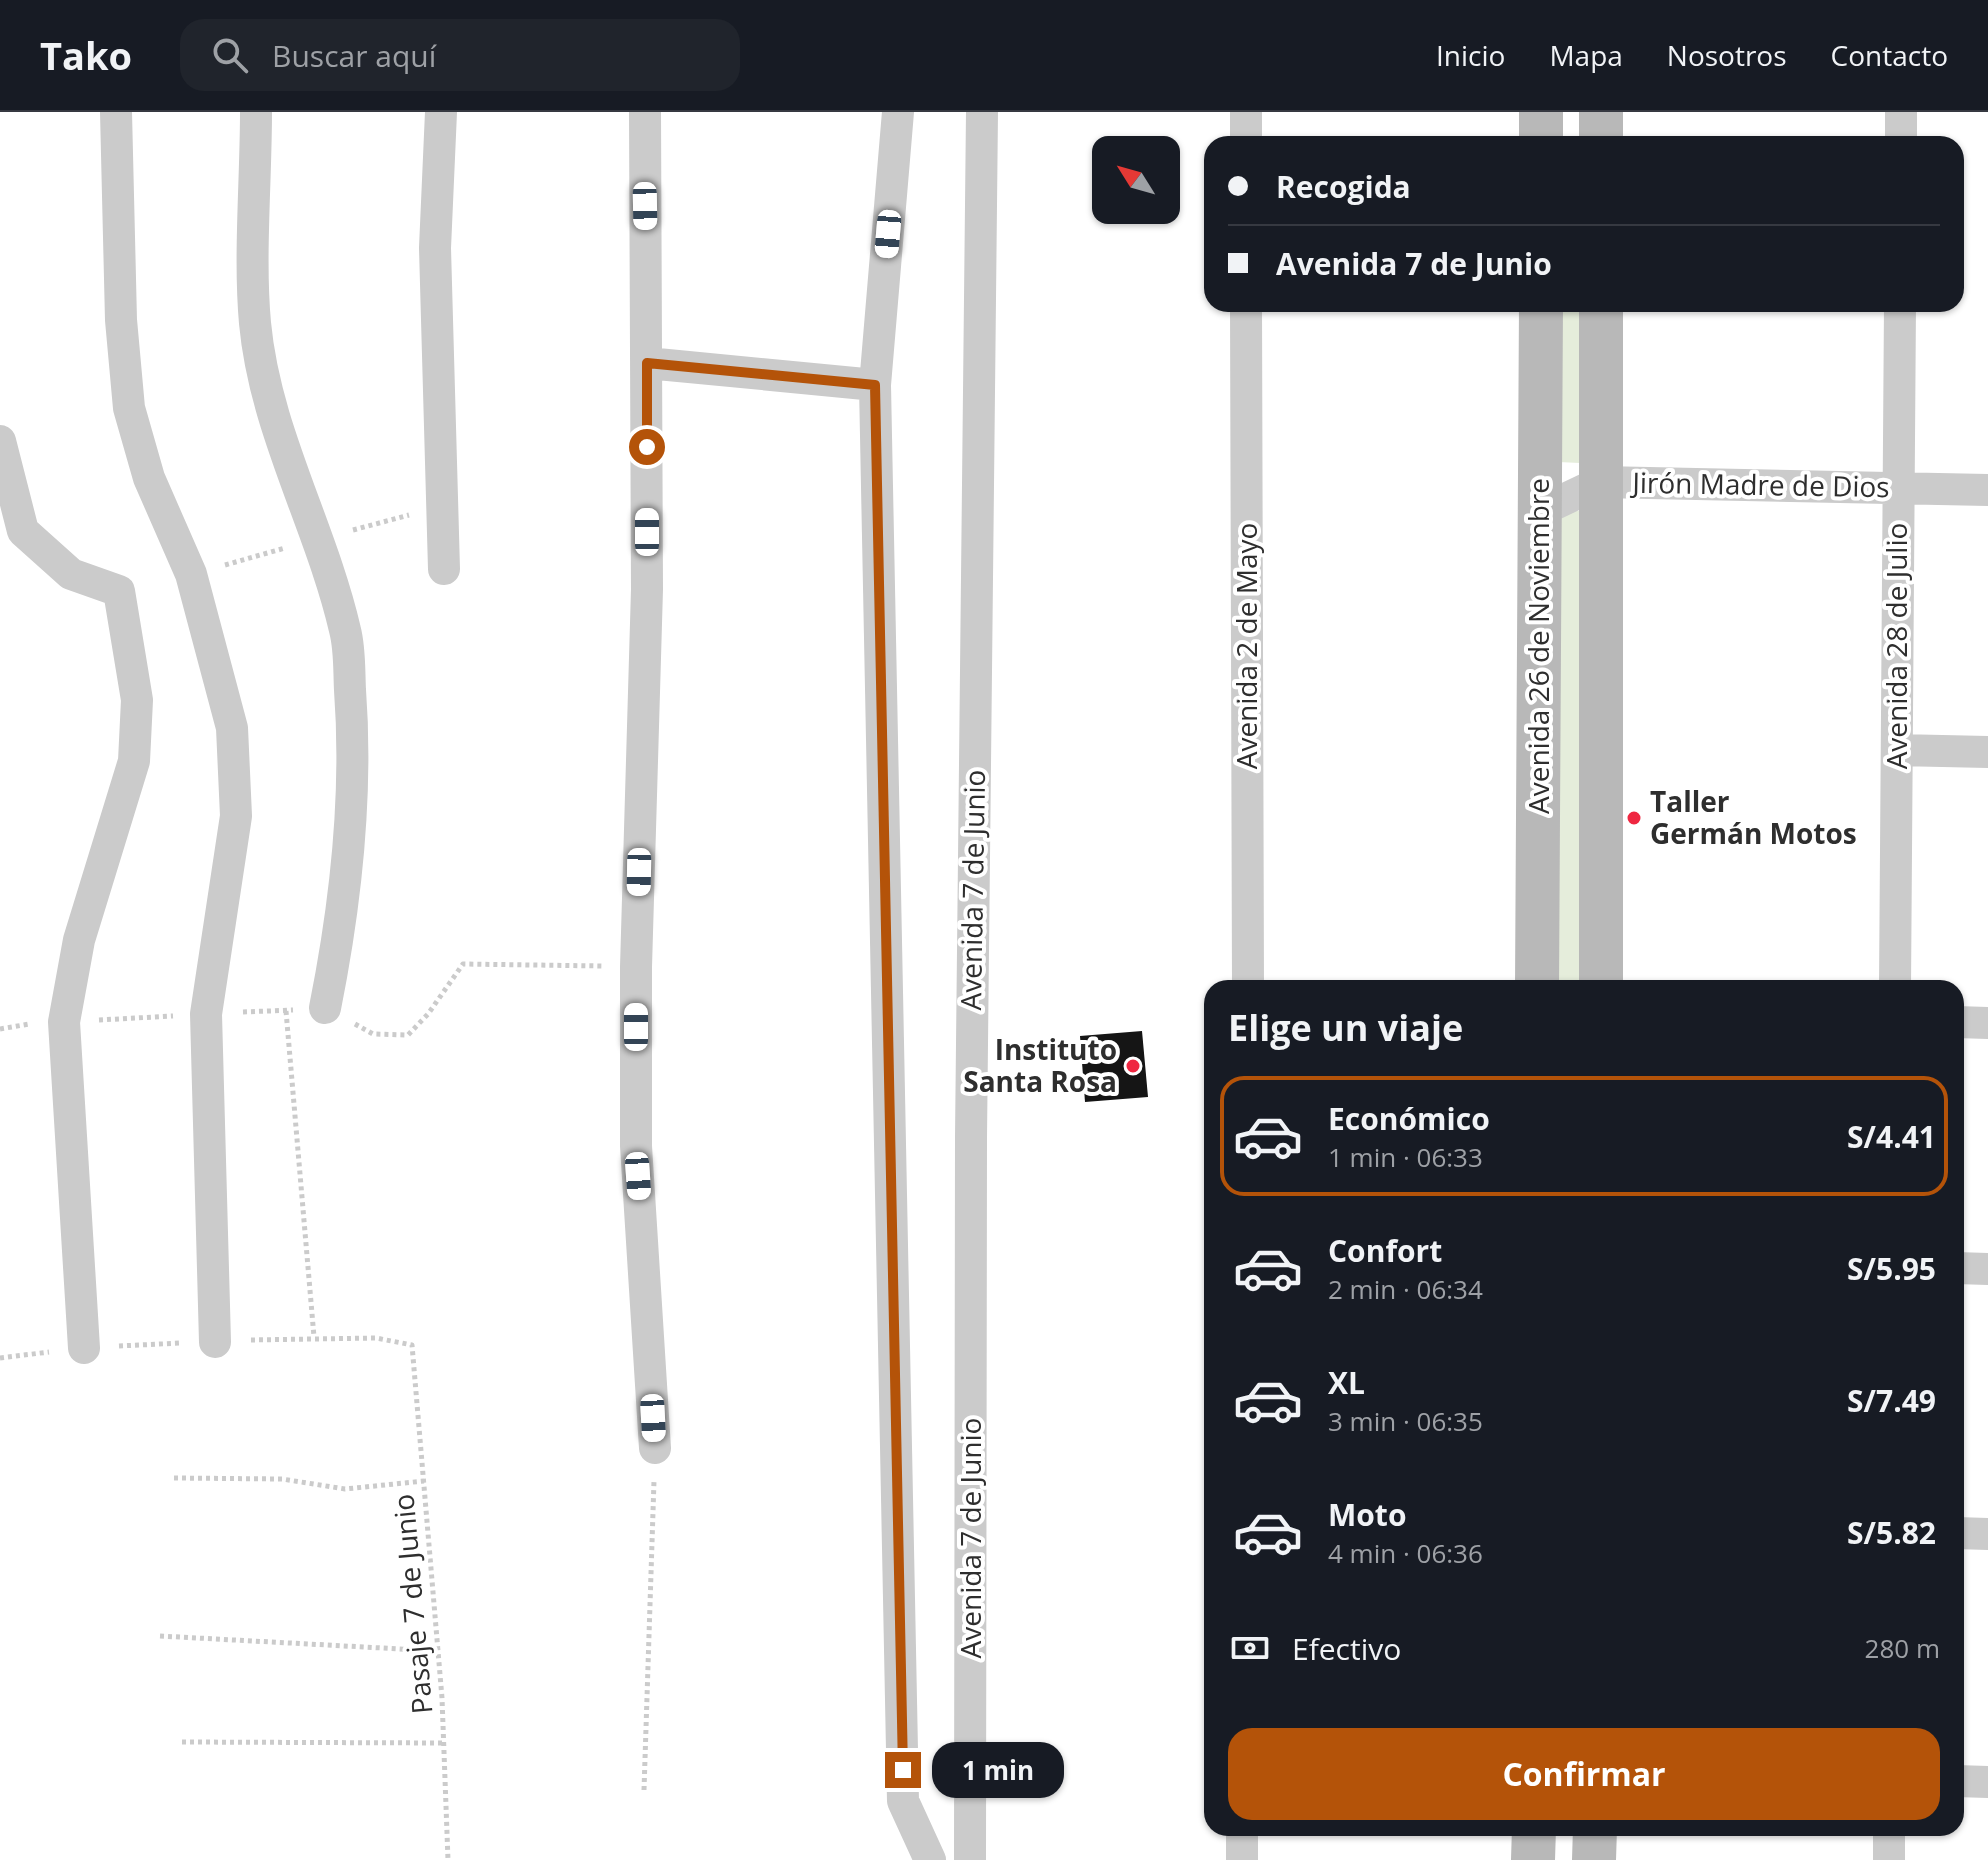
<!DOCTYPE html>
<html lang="es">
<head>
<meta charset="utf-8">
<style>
  body { margin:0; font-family:"Open Sans",sans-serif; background:#20242c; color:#f1f3f6; height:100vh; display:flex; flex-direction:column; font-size:30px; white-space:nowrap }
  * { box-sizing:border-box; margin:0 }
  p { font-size:26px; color:#9ea1a6 }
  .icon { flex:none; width:44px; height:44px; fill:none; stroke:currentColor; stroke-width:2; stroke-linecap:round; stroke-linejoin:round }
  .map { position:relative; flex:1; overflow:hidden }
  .panel { position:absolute; left:1204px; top:868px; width:760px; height:856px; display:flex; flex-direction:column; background:#171b24; border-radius:24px; box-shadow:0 2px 6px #0004 }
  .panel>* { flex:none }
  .banner { position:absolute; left:1204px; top:24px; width:760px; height:176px; border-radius:24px; box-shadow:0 2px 6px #0004; display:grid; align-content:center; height:176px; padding:0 24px; background:#171b24 }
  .needle { width:52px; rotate:307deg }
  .buttons { position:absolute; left:1092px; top:24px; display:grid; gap:16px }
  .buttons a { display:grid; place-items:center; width:88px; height:88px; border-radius:16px; background:#171b24; box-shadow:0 2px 6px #0004; font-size:40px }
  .end { position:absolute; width:36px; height:36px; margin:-18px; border:10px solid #b45309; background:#fff; box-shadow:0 0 0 4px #fff }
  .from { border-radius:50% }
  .bubble { position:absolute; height:56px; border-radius:24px; background:#171b24; box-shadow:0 2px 6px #0004; font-size:26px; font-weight:700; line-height:56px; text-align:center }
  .car { position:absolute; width:24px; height:48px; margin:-24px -12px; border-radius:10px; box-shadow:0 0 6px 2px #0007; background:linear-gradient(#fff 24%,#345 0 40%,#fff 0 76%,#345 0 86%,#fff 0) }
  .banner b { display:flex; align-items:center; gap:28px; height:76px; font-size:30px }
  .banner b+b { border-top:2px solid #363941 }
  .banner i { width:20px; height:20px; background:#f1f3f6 }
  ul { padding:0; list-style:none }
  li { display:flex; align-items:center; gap:24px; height:120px; margin:0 16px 12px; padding:0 8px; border:4px solid transparent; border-radius:24px }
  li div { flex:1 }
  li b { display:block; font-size:30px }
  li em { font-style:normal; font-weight:700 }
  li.on { border-color:#b45309 }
  li>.icon { width:72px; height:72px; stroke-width:1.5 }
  h2 { padding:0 24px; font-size:36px; line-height:96px }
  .pay { display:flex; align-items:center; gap:20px; height:88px; padding:0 24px; font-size:30px }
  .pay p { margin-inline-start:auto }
  .button { display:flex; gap:16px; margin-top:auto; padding:16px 24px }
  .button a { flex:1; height:92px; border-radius:24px; background:#b45309; color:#fff; font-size:32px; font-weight:700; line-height:92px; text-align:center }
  header { display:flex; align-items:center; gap:48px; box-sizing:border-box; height:112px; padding:0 40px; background:#171b24; border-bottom:2px solid #363941 }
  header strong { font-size:38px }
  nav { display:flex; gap:44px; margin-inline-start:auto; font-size:28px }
  .search { width:560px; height:72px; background:#20242c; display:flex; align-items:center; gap:20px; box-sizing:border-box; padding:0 28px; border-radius:24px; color:#9ea1a6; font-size:30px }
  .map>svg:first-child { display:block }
</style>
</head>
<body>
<header>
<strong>Tako</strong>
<div class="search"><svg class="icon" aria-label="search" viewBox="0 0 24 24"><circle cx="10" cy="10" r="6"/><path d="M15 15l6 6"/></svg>Buscar aquí</div>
<nav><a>Inicio</a><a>Mapa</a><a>Nosotros</a><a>Contacto</a></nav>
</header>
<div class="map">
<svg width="1988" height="1748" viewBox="0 0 1988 1748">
  <rect width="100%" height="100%" fill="#fff"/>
  <!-- green -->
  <path fill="#e5eddb" d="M1560,192H1581L1580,351L1558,350Z
    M1560,399H1580L1579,876H1558Z"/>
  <!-- building -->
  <path fill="#151515" d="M1142,919L1148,985L1085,990L1080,924Z"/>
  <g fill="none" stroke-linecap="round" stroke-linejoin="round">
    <!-- path -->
    <path stroke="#cbcbcb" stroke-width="5" stroke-dasharray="4 4" stroke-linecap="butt" d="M353,418L409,403
      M225,453L285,436
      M286,899L314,1225
      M243,900L293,898
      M99,908L173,904
      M355,912L373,922L408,923L428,902L463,852L603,854
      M0,917L29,912
      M251,1228L376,1226L412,1233L442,1586L448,1748
      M119,1234L181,1231
      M0,1246L49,1240
      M174,1366L282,1367L345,1377L424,1369
      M160,1524L438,1539
      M182,1630L444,1631
      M644,1678L654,1369"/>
    <!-- minor -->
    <path stroke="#cbcbcb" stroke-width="32" d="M116,0L121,208L129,296L149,366L191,462L232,616L236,704L206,902L215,1230
      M256,0C256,68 249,145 255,211C265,319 321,414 345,518C350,537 349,558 350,578C358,685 346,791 325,896
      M441,0L435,136L444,457
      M645,0L647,477L636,855V1034L655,1336
      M898,0L875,273L903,1689L930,1748
      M1246,0V32
      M1901,32V0
      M1246,192L1248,876
      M647,251L875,273
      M0,329L23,419L71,462L119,479L137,588L134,649L79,828L64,910L84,1236
      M1540,399L1601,370L1988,378
      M1897,638L1988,640
      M1895,876L1900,192
      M1956,910L1988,911
      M1956,1156L1988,1157
      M1956,1421L1988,1422
      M1956,1669L1988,1670
      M970,1748L971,1025L982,0
      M1242,1748V1716
      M1889,1748V1716"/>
    <!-- secondary -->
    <path stroke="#b8b8b8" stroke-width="44" d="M1601,0V32
      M1541,32V0
      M1537,876L1541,192
      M1601,876V192
      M1533,1748L1534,1716
      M1594,1748L1595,1716"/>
  </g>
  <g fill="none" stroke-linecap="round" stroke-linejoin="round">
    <!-- route -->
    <path stroke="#b45309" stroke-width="10" d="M647,335V251L875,273L903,1658"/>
  </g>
  <!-- markers -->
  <g fill="#ef2741" stroke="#fff" stroke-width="3">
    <circle cx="1634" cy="706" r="8"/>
    <circle cx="1133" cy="954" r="8"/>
  </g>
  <g text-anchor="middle" stroke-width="8" stroke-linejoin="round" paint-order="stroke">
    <!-- street labels -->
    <g font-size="28" fill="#2e2e2e" stroke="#fff">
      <text transform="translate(1761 373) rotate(1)" y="10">Jirón Madre de Dios</text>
      <text transform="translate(1247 534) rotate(-90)" y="10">Avenida 2 de Mayo</text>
      <text transform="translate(1539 534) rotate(-90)" y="10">Avenida 26 de Noviembre</text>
      <text transform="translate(1897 534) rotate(-90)" y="10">Avenida 28 de Julio</text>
      <text transform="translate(973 778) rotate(-89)" y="10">Avenida 7 de Junio</text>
      <text transform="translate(971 1426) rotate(-90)" y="10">Avenida 7 de Junio</text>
      <text transform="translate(413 1492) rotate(-95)" y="10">Pasaje 7 de Junio</text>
    </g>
    <!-- poi labels -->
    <g font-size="28" font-weight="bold" fill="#2e2e2e" stroke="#fff" text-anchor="start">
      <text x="1650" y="700">Taller<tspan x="1650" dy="32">Germán Motos</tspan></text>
      <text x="1117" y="948" text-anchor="end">Instituto<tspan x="1117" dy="32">Santa Rosa</tspan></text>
    </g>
  </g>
</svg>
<div class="buttons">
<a><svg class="needle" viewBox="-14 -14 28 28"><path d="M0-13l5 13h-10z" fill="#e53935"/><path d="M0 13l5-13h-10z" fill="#9ea1a6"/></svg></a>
</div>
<i class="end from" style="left:647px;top:335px"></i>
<i class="end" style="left:903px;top:1658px"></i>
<div class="bubble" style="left:932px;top:1630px;width:132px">1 min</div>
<i class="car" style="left:645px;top:94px;rotate:179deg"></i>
<i class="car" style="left:888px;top:122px;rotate:185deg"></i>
<i class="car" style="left:647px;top:420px;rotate:0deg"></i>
<i class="car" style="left:639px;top:760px;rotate:181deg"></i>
<i class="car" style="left:636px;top:915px;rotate:0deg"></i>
<i class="car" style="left:638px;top:1064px;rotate:176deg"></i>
<i class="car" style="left:653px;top:1306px;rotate:177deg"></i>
<div class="banner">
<b><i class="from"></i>Recogida</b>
<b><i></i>Avenida 7 de Junio</b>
</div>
<section class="panel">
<h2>Elige un viaje</h2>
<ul>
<li class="on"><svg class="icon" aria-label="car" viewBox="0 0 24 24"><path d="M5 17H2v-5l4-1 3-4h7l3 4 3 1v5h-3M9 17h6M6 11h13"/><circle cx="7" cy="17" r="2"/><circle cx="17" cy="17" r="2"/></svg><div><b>Económico</b><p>1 min · 06:33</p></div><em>S/4.41</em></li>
<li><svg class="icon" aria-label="car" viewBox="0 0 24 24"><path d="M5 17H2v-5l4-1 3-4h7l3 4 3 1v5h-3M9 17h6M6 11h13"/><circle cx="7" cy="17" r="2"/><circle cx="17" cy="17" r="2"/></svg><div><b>Confort</b><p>2 min · 06:34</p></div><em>S/5.95</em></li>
<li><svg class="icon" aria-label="car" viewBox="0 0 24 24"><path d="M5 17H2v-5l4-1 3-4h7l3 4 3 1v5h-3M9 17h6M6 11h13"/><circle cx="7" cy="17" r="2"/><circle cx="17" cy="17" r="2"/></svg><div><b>XL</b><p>3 min · 06:35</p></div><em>S/7.49</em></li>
<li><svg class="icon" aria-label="car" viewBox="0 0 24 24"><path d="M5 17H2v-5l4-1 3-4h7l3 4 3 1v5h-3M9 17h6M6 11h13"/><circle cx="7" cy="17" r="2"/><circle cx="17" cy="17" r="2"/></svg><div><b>Moto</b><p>4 min · 06:36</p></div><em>S/5.82</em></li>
</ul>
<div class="pay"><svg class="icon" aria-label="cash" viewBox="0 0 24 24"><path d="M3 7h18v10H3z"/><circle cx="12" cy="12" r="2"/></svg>Efectivo<p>280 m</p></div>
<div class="button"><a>Confirmar</a></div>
</section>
</div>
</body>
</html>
